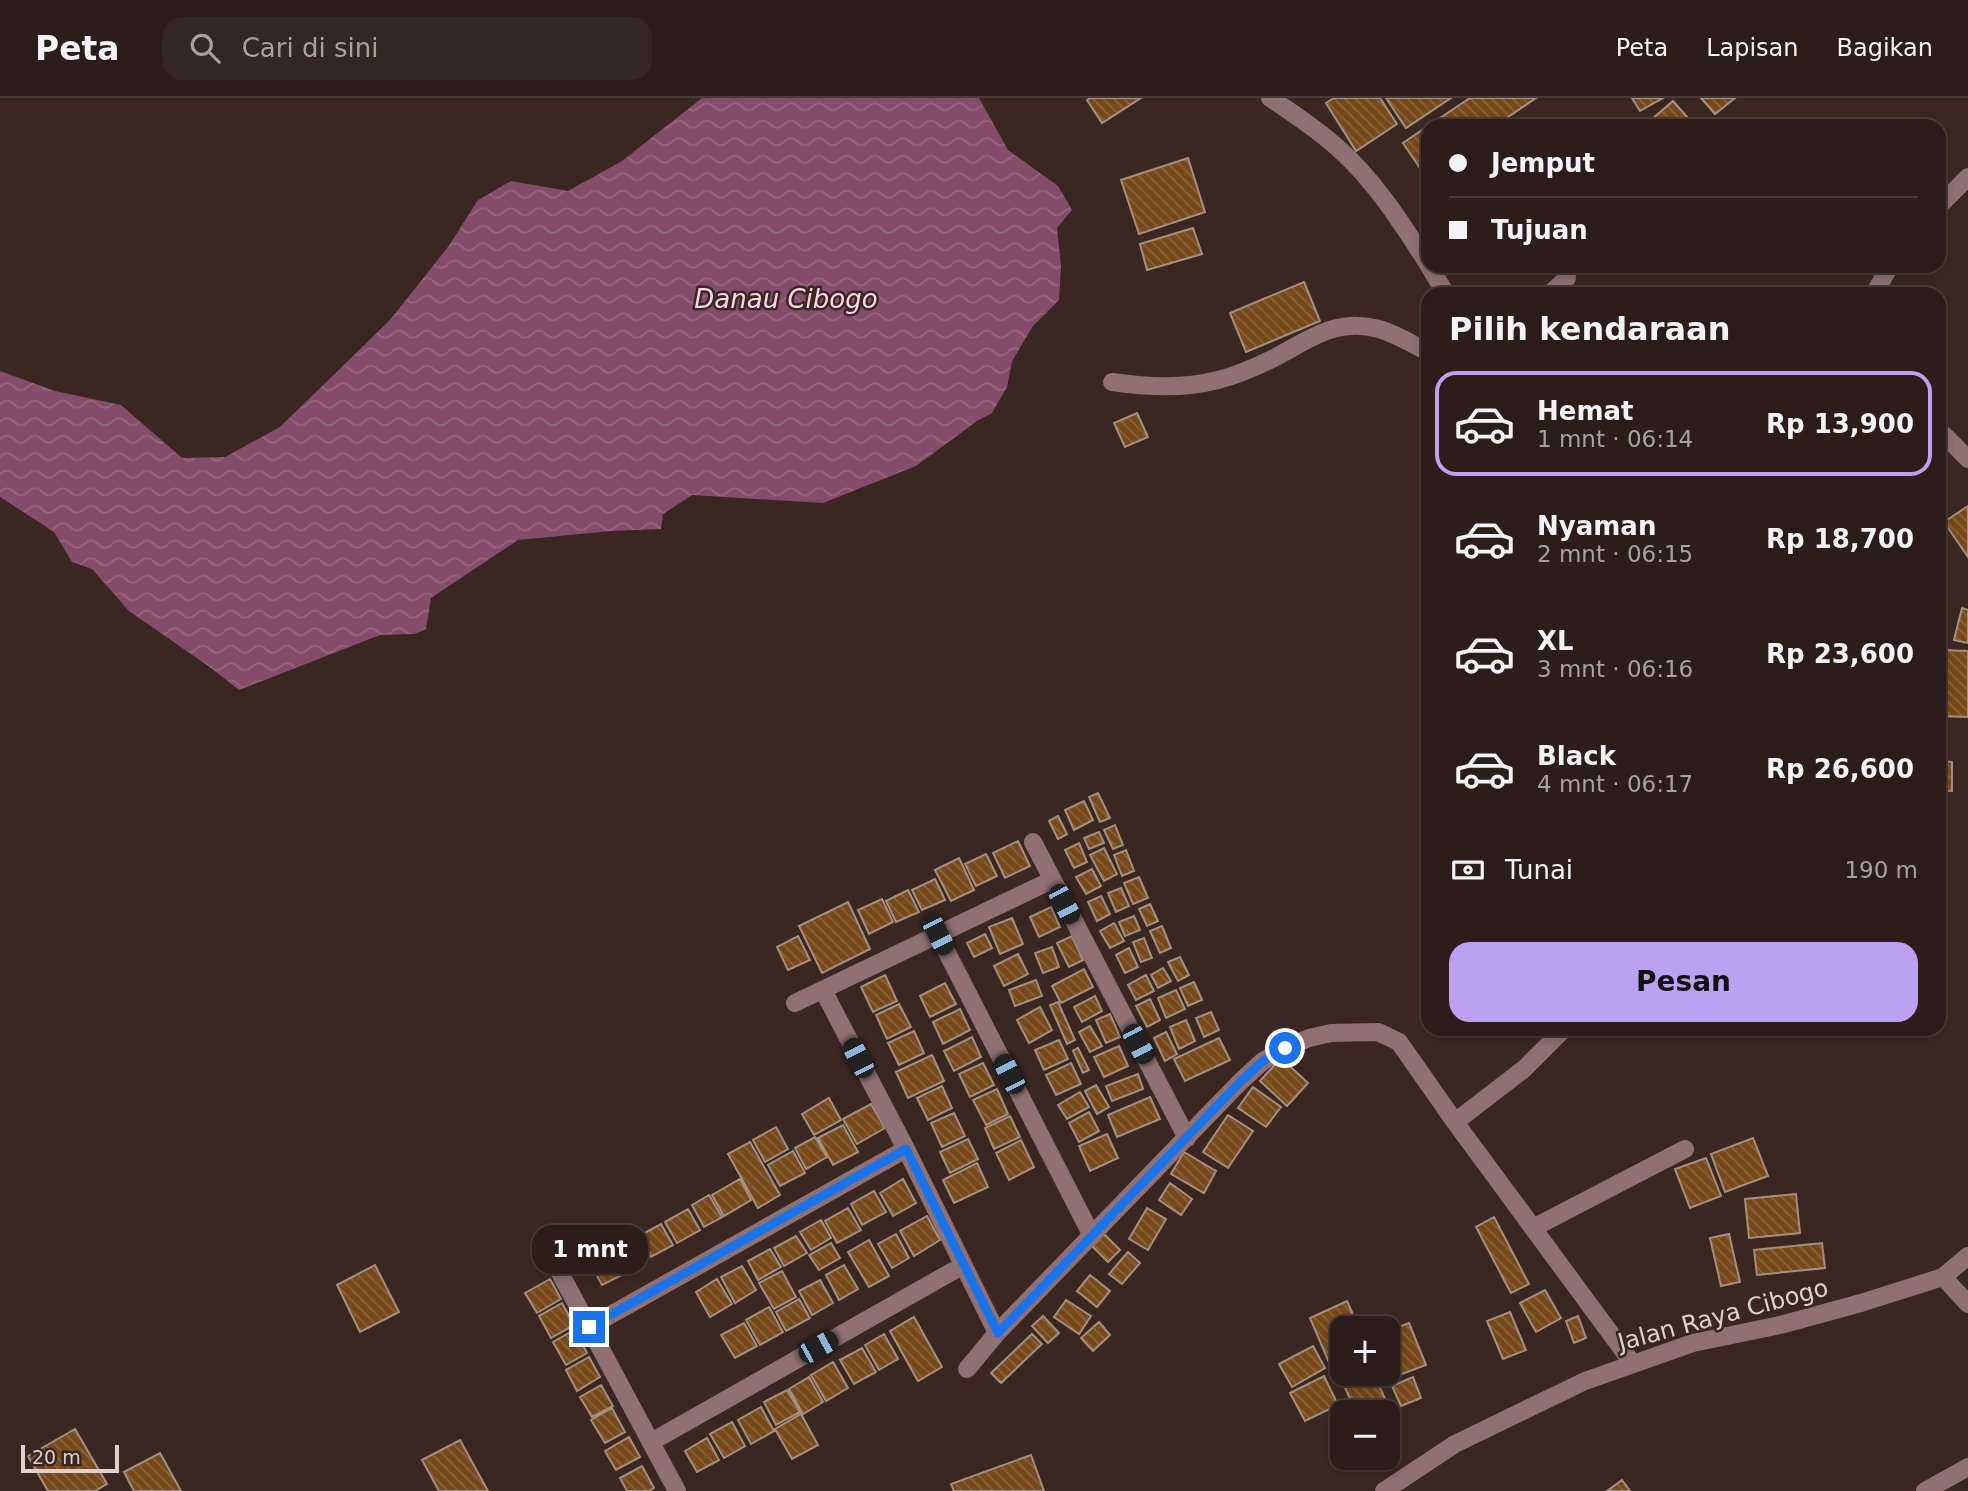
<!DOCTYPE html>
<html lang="id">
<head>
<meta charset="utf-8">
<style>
  body { margin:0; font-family:"DejaVu Sans",sans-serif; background:#342623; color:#f1f3f6; height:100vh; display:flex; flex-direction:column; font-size:26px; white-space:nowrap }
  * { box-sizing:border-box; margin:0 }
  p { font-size:23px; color:#a6a2a2 }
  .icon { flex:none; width:38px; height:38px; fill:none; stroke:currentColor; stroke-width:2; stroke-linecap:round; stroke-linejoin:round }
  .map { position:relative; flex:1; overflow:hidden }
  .sheet { position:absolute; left:1421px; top:189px; width:525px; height:749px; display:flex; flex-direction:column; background:#2c1d1a; border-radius:21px; box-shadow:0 4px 10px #0003,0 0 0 2px #483b39 }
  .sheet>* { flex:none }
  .top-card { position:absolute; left:1421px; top:21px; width:525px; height:154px; border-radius:21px; box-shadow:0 4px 10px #0003,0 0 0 2px #483b39; display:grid; align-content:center; height:154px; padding:0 28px; background:#2c1d1a }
  .buttons { position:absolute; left:1330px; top:1218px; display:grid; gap:14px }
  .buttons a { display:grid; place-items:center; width:70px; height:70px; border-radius:14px; background:#2c1d1a; box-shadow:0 4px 10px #0003,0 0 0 2px #483b39; font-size:35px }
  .scale { position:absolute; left:21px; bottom:18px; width:98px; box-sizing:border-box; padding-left:7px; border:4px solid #dfd2ce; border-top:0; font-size:19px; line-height:24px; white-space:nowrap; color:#dfd2ce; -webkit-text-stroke:5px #3b2722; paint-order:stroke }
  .end { position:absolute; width:32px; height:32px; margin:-16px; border:9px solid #1a73e8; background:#fff; box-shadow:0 0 0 4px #fff }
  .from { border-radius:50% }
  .bubble { position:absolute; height:49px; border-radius:21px; background:#2c1d1a; box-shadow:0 4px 10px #0003,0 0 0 2px #483b39; font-size:23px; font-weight:600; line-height:49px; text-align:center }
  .car { position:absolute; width:21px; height:42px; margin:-21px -10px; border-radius:9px; box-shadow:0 0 5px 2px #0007; background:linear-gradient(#222 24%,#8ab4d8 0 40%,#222 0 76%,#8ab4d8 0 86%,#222 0) }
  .top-card b { display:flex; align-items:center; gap:24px; height:66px; font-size:26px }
  .top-card b+b { border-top:2px solid #483b39 }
  .top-card i { width:18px; height:18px; background:#f1f3f6 }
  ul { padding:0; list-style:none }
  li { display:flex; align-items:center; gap:21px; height:105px; margin:0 14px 10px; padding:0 14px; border:4px solid transparent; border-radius:21px }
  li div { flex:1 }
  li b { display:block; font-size:26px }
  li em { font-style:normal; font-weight:600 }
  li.active { border-color:#bca0f2 }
  li>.icon { width:63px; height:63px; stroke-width:1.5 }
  h2 { padding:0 28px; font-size:32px; line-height:84px }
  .pay { display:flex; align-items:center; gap:18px; height:77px; padding:0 28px; font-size:26px }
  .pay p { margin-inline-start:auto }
  .cta { display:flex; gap:14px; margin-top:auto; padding:14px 28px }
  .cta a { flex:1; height:80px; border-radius:21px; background:#bca0f2; color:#111; font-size:28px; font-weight:600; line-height:80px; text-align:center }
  header { display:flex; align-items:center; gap:42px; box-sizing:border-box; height:98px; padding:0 35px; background:#2c1d1a; border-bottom:2px solid #483b39 }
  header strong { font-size:33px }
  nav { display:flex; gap:38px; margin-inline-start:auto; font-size:24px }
  .search { width:490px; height:63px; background:#342623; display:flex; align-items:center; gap:18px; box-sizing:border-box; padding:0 24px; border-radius:21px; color:#a6a2a2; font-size:26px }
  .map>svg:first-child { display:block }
</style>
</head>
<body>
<header>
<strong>Peta</strong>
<div class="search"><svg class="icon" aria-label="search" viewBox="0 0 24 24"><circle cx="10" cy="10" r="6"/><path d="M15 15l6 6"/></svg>Cari di sini</div>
<nav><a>Peta</a><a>Lapisan</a><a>Bagikan</a></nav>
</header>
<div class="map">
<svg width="1968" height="1393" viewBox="0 0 1968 1393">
  <defs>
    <pattern id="water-waves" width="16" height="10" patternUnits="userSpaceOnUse" patternTransform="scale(1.75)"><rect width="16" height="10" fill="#864c6b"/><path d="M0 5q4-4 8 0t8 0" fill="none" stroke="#97657f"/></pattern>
    <pattern id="building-back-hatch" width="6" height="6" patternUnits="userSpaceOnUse" patternTransform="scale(1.75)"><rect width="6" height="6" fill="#77481a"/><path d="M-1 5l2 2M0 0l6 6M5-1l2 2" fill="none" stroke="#8a623a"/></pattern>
  </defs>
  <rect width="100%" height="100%" fill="#3b2722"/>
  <!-- water -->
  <path fill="url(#water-waves)" d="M702,0H979L1008,52L1058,88L1072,112L1057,130L1061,168L1059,202L1033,228L1012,263L1007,289L992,315L977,323L916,368L823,405L692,397L663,416L661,431L611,433L518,442L431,500L426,531L414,536L380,537L239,592L211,570L129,513L92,471L72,464L54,434L0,399V273L55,293L121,307L182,360L225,359L280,329L390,222L448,149L478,102L511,83L568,93L622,63Z"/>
  <!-- building -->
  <path fill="url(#building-back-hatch)" stroke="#a39081" stroke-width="2" d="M1090,0H1141L1102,25L1087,2Z
    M1334,0H1380L1397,26L1356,53L1326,5Z
    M1386,0H1451L1406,30Z
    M1470,0H1536L1495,28H1428Z
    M1632,0H1663L1640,13Z
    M1701,0H1735L1715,16Z
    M1673,3L1695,28H1644Z
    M1428,28V73L1424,76L1403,45Z
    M1188,60L1205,114L1139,136L1121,82Z
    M1193,130L1202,156L1147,172L1140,146Z
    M1304,184L1320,223L1246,254L1230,215Z
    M1137,315L1148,339L1125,349L1114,325Z
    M1968,408V459L1944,424Z
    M1962,510L1968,512V545L1954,542Z
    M1943,552L1968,553V619L1939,618Z
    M1939,663L1952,664V693L1939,692Z
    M1098,695L1110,720L1100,724L1089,699Z
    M1084,703L1093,722L1074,732L1065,712Z
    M1058,718L1067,736L1058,741L1049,723Z
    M1115,727L1123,747L1113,751L1104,732Z
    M1099,734L1104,745L1089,751L1084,740Z
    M1018,743L1030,768L1005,780L993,755Z
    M1079,745L1087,764L1074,770L1065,752Z
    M1104,750L1117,776L1104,783L1090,757Z
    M1126,752L1134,773L1122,778L1114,757Z
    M986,756L997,778L976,788L965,766Z
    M959,760L974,792L951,803L935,772Z
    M1092,771L1101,788L1086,796L1076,779Z
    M1139,779L1148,800L1133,806L1124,785Z
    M935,781L945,802L922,812L912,792Z
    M1121,790L1129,808L1116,814L1108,795Z
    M908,792L919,814L896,824L886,803Z
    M1101,798L1110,816L1097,823L1088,804Z
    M882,801L893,824L869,836L858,812Z
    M848,804L870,851L822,875L799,828Z
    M1150,806L1158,823L1147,828L1139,811Z
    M1051,809L1060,829L1039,839L1030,819Z
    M1134,818L1140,832L1125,838L1119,824Z
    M1012,820L1023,846L1000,856L989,829Z
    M1114,825L1124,843L1110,850L1100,833Z
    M1162,828L1171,850L1160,855L1150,833Z
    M985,836L992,850L974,859L967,845Z
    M798,838L810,862L788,872L777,849Z
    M1072,838L1083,862L1069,869L1057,845Z
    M1144,840L1152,860L1141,864L1133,844Z
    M1052,849L1059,869L1043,875L1035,855Z
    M1129,850L1138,869L1125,875L1116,857Z
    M1018,856L1028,876L1004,888L994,868Z
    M1180,859L1189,877L1178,883L1168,864Z
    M1163,870L1171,883L1158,890L1151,877Z
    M1084,871L1093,889L1061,905L1052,888Z
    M885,877L897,903L873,914L861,889Z
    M1146,877L1154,893L1136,902L1128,887Z
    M1036,882L1042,898L1015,908L1009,892Z
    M1194,884L1202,902L1188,908L1180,890Z
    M945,885L956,906L930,919L920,898Z
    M1176,892L1185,911L1166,920L1158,900Z
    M1095,898L1102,913L1082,924L1074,909Z
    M1150,901L1160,922L1147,929L1136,908Z
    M1058,904L1075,942L1067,946L1050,907Z
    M899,906L911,929L887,941L876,917Z
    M1040,909L1052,932L1029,945L1017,922Z
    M960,911L970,932L943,946L933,924Z
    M1211,914L1219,932L1204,939L1196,920Z
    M1110,916L1120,939L1106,945L1096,922Z
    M1186,922L1195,943L1179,951L1170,929Z
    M1090,928L1102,948L1090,954L1079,934Z
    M914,933L924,955L899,967L888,945Z
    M1166,934L1177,956L1165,963L1154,940Z
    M972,939L981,959L954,973L944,953Z
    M1219,940L1230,962L1185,983L1174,961Z
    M1059,942L1068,961L1044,972L1035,952Z
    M1119,948L1128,968L1104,979L1094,959Z
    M1078,950L1089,972L1083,975L1073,953Z
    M932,957L944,983L908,1000L896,974Z
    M1281,960L1308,985L1287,1008L1260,983Z
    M983,965L994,987L970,999L959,976Z
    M1071,965L1081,986L1056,997L1046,977Z
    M1138,976L1143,991L1112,1003L1106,988Z
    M1096,987L1109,1009L1097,1016L1085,993Z
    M942,988L952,1010L928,1022L917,1000Z
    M1253,989L1281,1009L1266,1029L1238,1010Z
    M997,991L1008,1016L986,1027L973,1002Z
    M1080,994L1089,1009L1067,1021L1058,1007Z
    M1150,999L1160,1021L1117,1039L1108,1017Z
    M829,1000L841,1022L814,1037L802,1016Z
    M871,1006L885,1030L857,1046L843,1021Z
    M1089,1014L1099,1033L1079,1044L1069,1025Z
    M954,1015L965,1038L942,1049L931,1025Z
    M1228,1017L1253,1033L1228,1070L1203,1054Z
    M1010,1018L1020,1039L994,1051L985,1030Z
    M843,1027L858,1054L833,1067L818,1040Z
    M776,1029L788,1051L765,1064L753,1042Z
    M1107,1036L1118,1060L1090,1073L1079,1048Z
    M815,1039L827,1059L806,1071L795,1050Z
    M1753,1040L1768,1078L1725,1094L1711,1056Z
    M968,1041L978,1061L950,1075L940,1054Z
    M1021,1042L1034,1069L1009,1082L996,1055Z
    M750,1044L780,1097L758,1110L728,1056Z
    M793,1053L805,1075L780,1088L768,1067Z
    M1184,1054L1216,1073L1204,1095L1171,1076Z
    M1706,1060L1721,1098L1690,1110L1675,1071Z
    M977,1065L988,1089L954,1105L943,1082Z
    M740,1081L751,1102L724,1118L712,1097Z
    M903,1081L916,1105L893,1118L880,1095Z
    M1170,1085L1192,1101L1181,1117L1159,1102Z
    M874,1093L886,1114L862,1127L851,1106Z
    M1796,1096L1800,1135L1749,1140L1745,1101Z
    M709,1097L722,1119L704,1129L692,1107Z
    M848,1110L861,1132L837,1145L825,1123Z
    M1147,1110L1166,1121L1148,1152L1129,1141Z
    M688,1111L700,1132L677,1145L665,1124Z
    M927,1118L940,1142L914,1158L900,1133Z
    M1494,1119L1529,1186L1511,1195L1476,1129Z
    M821,1122L831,1140L811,1152L800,1134Z
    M661,1126L673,1147L651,1159L639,1138Z
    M896,1136L909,1160L892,1170L878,1146Z
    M1104,1136L1120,1152L1108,1164L1092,1148Z
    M1729,1136L1740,1184L1721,1188L1710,1140Z
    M796,1138L807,1155L784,1168L774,1150Z
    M869,1142L889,1178L869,1189L848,1154Z
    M633,1143L645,1163L624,1174L613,1155Z
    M831,1145L840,1160L819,1172L809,1157Z
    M1822,1145L1825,1170L1757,1177L1754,1152Z
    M770,1151L781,1169L758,1182L748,1163Z
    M1128,1154L1140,1165L1122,1186L1109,1176Z
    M610,1155L622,1177L602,1187L590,1165Z
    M375,1167L399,1214L360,1234L337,1187Z
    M844,1167L858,1191L839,1202L826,1177Z
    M742,1168L756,1192L735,1205L721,1179Z
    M782,1173L796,1199L774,1211L759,1185Z
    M1090,1177L1110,1193L1097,1209L1077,1193Z
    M550,1181L561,1201L537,1215L525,1195Z
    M717,1181L732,1206L710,1219L696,1194Z
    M820,1182L833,1205L812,1217L799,1193Z
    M1545,1192L1561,1220L1536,1234L1520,1205Z
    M799,1201L810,1220L786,1233L776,1214Z
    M1066,1202L1091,1218L1079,1236L1054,1219Z
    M1347,1203L1359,1230H1342V1261L1330,1267L1310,1220Z
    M562,1205L574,1227L551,1240L539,1218Z
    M769,1209L783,1234L760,1247L746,1222Z
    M1510,1214L1526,1252L1503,1261L1487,1223Z
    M1043,1218L1059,1235L1048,1245L1032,1228Z
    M1578,1218L1586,1240L1574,1245L1566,1223Z
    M914,1219L942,1269L918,1283L890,1233Z
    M1099,1224L1110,1237L1093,1253L1081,1240Z
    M744,1225L757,1248L735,1260L721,1237Z
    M1409,1225L1426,1267L1386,1282L1384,1276H1388V1233Z
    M574,1232L587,1255L566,1267L553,1244Z
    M884,1236L898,1261L879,1272L865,1247Z
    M1032,1236L1042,1246L1001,1285L991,1275Z
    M1313,1248L1325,1270L1292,1289L1279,1266Z
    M862,1250L876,1274L854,1286L840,1262Z
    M589,1259L600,1279L577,1293L566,1272Z
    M833,1264L848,1290L826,1303L811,1277Z
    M1342,1272V1276H1374L1386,1303L1361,1314H1356L1338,1274Z
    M1324,1278L1338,1307L1305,1323L1290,1295Z
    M809,1279L823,1304L803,1316L789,1291Z
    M1413,1279L1421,1300L1401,1308L1392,1288Z
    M601,1287L613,1308L592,1319L580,1299Z
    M787,1292L800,1314L776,1327L764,1304Z
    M761,1309L774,1333L751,1346L738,1322Z
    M612,1310L625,1334L605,1345L591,1322Z
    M801,1316L818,1347L792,1361L775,1331Z
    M732,1324L745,1348L724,1360L710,1336Z
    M75,1331L107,1386L95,1393H48L28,1358Z
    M629,1339L640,1359L616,1372L605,1353Z
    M707,1340L719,1362L697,1374L685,1353Z
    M460,1342L488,1393H439L422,1362Z
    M160,1355L181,1393H134L124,1374Z
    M1031,1357L1044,1393H954L951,1386Z
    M642,1368L654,1390L649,1393H627L620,1380Z
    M1622,1382L1630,1393H1607Z"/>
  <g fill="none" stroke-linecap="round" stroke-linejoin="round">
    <!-- minor -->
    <path stroke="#8f7073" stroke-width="18" d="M1270,0C1294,16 1318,32 1339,51C1375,83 1402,126 1428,166
      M1939,108L1968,79
      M1429,168L1446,196
      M1550,196L1567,180
      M1874,196L1890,168
      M1112,284C1148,289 1183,291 1218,282C1237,277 1256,269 1274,260C1309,242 1336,219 1379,231C1396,236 1412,246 1428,254
      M1939,332L1968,361
      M1033,744L1187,1040
      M938,837L1092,1138
      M823,892L906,1051L997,1235
      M795,905L1052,782
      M1455,1024L1524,971L1564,931
      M1533,1130L1685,1051
      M560,1175L677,1393
      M1943,1179L1968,1206
      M589,1229L906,1051
      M967,1271L997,1235L1240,984L1263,963L1285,950L1309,940L1331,935L1378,934L1399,944L1455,1024L1633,1266
      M651,1344L962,1168
      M1384,1393L1455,1346L1585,1283L1693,1245L1780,1227L1861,1205L1943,1179L1968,1158
      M1925,1393L1968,1369"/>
  </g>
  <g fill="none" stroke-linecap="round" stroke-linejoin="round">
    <!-- route -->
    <path stroke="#1a73e8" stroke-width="9" d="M589,1229L906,1051L998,1235L1240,984L1263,963L1285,950"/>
  </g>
  <g text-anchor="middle" stroke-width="5" stroke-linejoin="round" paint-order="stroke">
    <!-- street labels -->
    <g font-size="24" fill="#dfd2ce" stroke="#3b2722">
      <text transform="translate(1723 1217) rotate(-15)" y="8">Jalan Raya Cibogo</text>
    </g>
    <!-- water labels -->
    <g font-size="26" font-style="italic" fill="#fad5e7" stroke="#3b2722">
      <text x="786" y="210">Danau Cibogo</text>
    </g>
  </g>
</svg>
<div class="buttons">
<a>+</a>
<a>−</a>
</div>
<div class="scale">20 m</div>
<i class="end from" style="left:1285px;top:950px"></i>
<i class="end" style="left:589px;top:1229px"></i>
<div class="bubble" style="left:532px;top:1127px;width:116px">1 mnt</div>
<i class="car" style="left:1064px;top:806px;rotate:152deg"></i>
<i class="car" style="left:938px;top:837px;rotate:153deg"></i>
<i class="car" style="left:1138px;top:946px;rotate:152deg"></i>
<i class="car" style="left:858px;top:960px;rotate:333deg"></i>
<i class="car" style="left:1009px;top:976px;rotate:333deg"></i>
<i class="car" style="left:818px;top:1249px;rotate:61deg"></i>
<div class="top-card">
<b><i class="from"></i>Jemput</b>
<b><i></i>Tujuan</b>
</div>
<section class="sheet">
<h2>Pilih kendaraan</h2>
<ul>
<li class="active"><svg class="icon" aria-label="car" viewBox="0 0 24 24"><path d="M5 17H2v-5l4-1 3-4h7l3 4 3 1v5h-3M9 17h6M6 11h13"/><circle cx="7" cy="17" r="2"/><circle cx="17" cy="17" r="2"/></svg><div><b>Hemat</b><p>1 mnt · 06:14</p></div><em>Rp 13,900</em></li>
<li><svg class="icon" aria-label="car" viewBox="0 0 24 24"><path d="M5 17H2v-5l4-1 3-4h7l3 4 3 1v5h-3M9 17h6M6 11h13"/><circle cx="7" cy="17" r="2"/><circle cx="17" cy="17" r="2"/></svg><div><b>Nyaman</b><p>2 mnt · 06:15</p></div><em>Rp 18,700</em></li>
<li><svg class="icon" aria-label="car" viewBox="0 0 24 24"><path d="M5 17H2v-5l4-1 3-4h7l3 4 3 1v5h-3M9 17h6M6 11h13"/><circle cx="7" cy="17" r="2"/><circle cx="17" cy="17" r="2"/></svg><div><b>XL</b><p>3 mnt · 06:16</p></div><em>Rp 23,600</em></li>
<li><svg class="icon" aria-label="car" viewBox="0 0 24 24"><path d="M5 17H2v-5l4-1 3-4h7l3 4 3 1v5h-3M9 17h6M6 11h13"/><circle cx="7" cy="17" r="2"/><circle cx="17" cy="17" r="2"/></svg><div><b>Black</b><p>4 mnt · 06:17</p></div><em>Rp 26,600</em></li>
</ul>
<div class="pay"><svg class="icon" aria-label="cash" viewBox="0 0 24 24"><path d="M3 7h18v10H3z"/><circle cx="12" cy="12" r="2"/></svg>Tunai<p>190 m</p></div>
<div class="cta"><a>Pesan</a></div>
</section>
</div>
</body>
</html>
